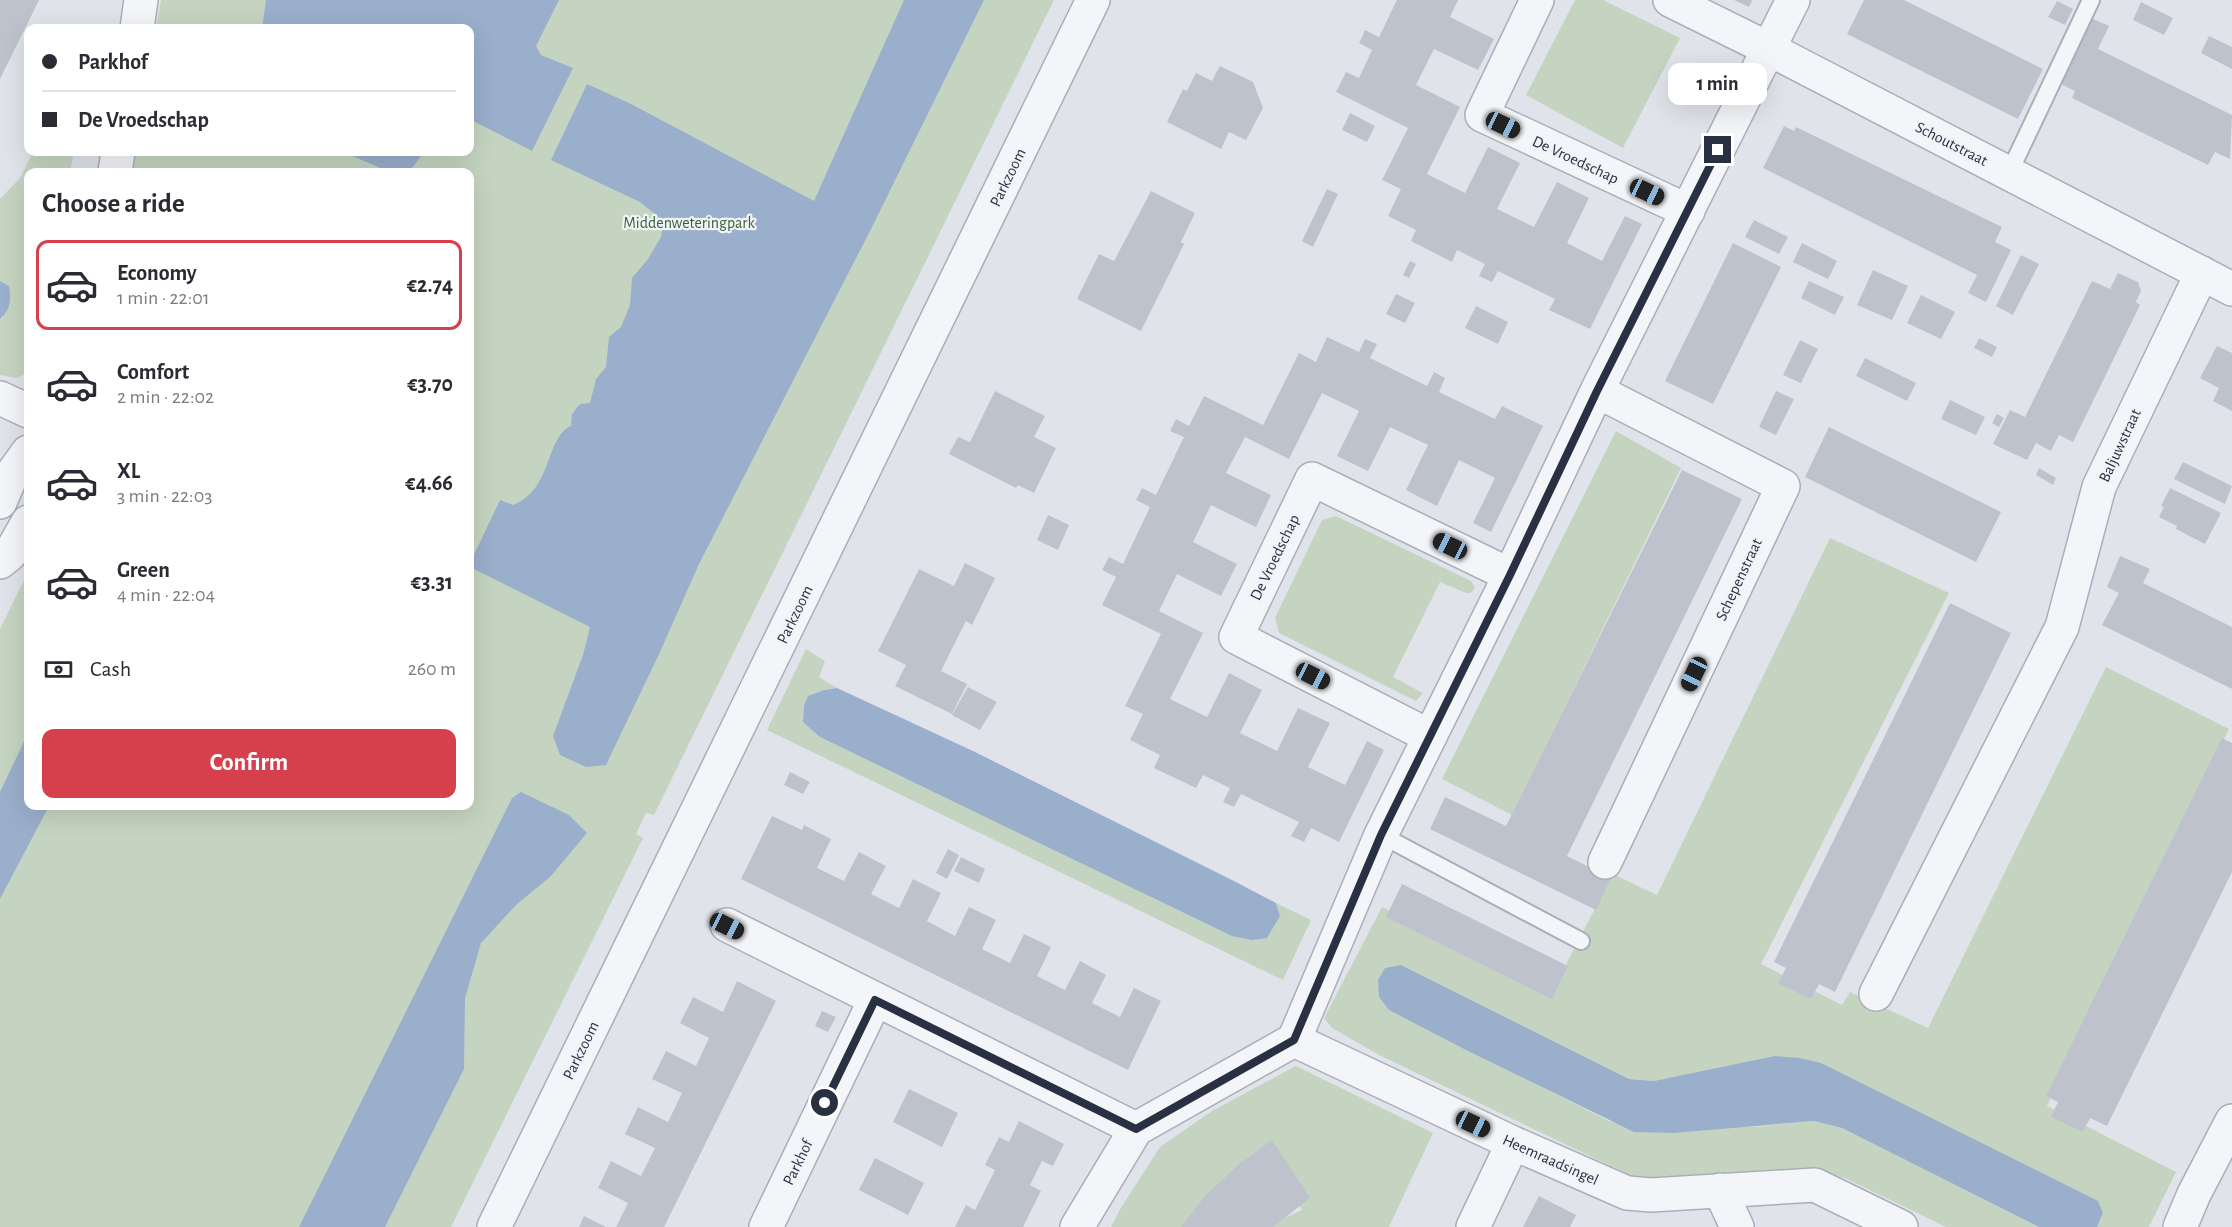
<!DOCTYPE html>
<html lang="en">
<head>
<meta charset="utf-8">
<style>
  body { margin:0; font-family:"Alegreya Sans",sans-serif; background:#f2f2f3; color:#2b2b33; height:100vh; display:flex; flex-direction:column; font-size:22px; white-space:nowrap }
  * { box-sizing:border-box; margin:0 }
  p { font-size:20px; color:#7c7c81 }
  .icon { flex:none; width:33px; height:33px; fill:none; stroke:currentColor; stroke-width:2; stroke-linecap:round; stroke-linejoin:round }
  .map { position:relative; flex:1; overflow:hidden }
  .side { position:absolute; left:24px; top:168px; width:450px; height:642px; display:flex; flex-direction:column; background:#fff; border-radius:12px; box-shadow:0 6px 24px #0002 }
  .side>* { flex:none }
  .guide { position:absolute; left:24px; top:24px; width:450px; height:132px; border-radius:12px; box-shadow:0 6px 24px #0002; display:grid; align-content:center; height:132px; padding:0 18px; background:#fff }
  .end { position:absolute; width:27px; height:27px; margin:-14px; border:8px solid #283042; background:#fff; box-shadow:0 0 0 3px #fff }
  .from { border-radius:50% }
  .bubble { position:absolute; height:42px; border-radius:12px; background:#fff; box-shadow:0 6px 24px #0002; font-size:20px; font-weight:600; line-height:42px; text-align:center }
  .car { position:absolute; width:18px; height:36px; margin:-18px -9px; border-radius:8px; box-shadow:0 0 4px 2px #0007; background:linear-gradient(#222 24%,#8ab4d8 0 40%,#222 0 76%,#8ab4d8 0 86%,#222 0) }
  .guide b { display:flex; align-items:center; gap:21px; height:57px; font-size:22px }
  .guide b+b { border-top:2px solid #e1e1e2 }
  .guide i { width:15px; height:15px; background:#2b2b33 }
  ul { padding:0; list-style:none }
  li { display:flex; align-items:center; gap:18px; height:90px; margin:0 12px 9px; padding:0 6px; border:3px solid transparent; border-radius:12px }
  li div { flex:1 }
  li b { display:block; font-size:22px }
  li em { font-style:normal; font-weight:600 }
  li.current { border-color:#d5404c }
  li>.icon { width:54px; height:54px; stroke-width:1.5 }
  h2 { padding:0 18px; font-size:27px; line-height:72px }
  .pay { display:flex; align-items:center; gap:15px; height:66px; padding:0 18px; font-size:22px }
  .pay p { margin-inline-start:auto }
  .action { display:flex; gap:12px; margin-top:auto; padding:12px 18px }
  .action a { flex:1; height:69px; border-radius:12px; background:#d5404c; color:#fff; font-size:24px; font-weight:600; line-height:69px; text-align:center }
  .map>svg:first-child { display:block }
</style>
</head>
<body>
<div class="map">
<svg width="2232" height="1227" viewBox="0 0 2232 1227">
  <rect width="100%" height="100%" fill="#e0e4ea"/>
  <!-- green -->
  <path fill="#c5d4c1" d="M161,0H1054L654,815L646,813L636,834L643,838L451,1227H0V629L28,572V806H470V172H125L129,152H470V28H156Z
    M1575,0H1603L1680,38L1623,148L1526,95Z
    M33,152H74L70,172H28V373L16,378L0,375V319L3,318L9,286L0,281V199L20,178Z
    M1616,431L1681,468L1512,815L1442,779Z
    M1336,516L1471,581L1475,588L1471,593H1466L1440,582L1393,677L1423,693L1416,701L1279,633L1275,618L1322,520Z
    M1830,538L1949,593L1761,964L1842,1005L1850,992L1928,1028L2106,667L2229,729L2047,1106L2176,1172L2149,1227H2097L2103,1214L1703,1072L1654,1081L1629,1079L1401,965L1385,968L1389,1010L1609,1121L1754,1127L1814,1121L1842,1128L2039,1227H1946L1845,1178L1811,1170L1668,1183L1638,1179L1381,1056L1332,1028L1324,1018L1382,907L1551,993L1613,874L1657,895Z
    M806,649L825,661L819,677L837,688L824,690L820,737L903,776L1280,916L1276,903L1311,920L1283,980L767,730Z
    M1296,1066L1433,1133L1389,1227H1270L1279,1220L1302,1210L1273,1157L1195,1227H1111L1119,1211L1160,1147L1212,1111Z"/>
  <!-- water -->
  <path fill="#9aafcc" d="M266,0H559L536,46L541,55L573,68L532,151L475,122H470V28H262Z
    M904,0H984L871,229L699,564L660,652L606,765L586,767L560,755L553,736L583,655L590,627L470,567V563L500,500L513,505C553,490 545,437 571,426L572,414L580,404L590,403L596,379L606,367L609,337L621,327L630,305L632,278L648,259L661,237L664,221L640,202L551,160L587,84L631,104L814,201Z
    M343,152H424L409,172H390Z
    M0,281L9,286C11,299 11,310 0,319Z
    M837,688L973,751L1234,881L1276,903L1280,916L1267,938L1252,940L1232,936L820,737L803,722L804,706L808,696L824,690Z
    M28,733V806H49L0,899V792Z
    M521,792L569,815L587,833L550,877L517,904L481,943L465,998L464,1069L385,1227H299L512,798Z
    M1401,965L1629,1079L1654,1081L1775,1056L1800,1058L1821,1063L2098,1201L2103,1213L2097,1227H2039L1842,1128L1814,1121L1673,1133L1634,1132L1468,1051L1389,1010L1379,997L1378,980L1385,968Z"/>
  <!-- building -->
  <path fill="#bdc2cd" d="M0,0H39L0,79Z
    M1397,0H1458L1450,17L1494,39L1478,70L1434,49L1416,85L1460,107L1427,174L1465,193L1488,147L1520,163L1497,209L1534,227L1557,182L1589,198L1567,243L1602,261L1625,216L1642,224L1590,329L1549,310L1555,299L1498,271L1492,282L1479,276L1485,264L1457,250L1452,262L1411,241L1416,230L1388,216L1401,189L1382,180L1408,128L1336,92L1346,72L1359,78L1372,50L1359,43L1362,37L1365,30L1379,37Z
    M1734,0H1752L1749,7Z
    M1864,0H1904L2043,69L2018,119L1847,34Z
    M2057,1L2073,9L2065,25L2048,17Z
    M2141,2L2173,18L2164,35L2133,20Z
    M2091,18L2109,26L2098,49L2232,115L2230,159L2215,152L2208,165L2072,98L2075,91L2059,83Z
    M2209,36L2232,47V69L2201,53Z
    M1220,66L1253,82L1263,108L1246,140L1229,132L1221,149L1167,122L1183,89L1187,91L1196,73L1212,81Z
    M1350,113L1375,126L1367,142L1342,130Z
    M1784,126L1794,131L1796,127L2002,227L1995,242L2011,250L1986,302L1968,293L1977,275L1763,168Z
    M1327,189L1338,194L1313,247L1302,241Z
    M1151,191L1195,213L1181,242L1184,244L1141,331L1077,299L1099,254L1114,261Z
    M1754,220L1788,237L1779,254L1745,237Z
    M1733,243L1781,267L1713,404L1665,381Z
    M1802,243L1837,261L1828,279L1793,262Z
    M2021,255L2039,264L2013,315L1996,306Z
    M1410,261L1416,264L1409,278L1403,275Z
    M1873,270L1908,286L1892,320L1857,305Z
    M2118,273L2138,282L2141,291L2136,302L2140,305L2073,442L2059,435L2051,451L2036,443L2027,460L1993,444L2010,410L2025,417L2092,281L2110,289Z
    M1809,281L1844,297L1835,315L1801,298Z
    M1396,294L1415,303L1405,323L1386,314Z
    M1921,295L1955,312L1941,339L1907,323Z
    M1476,306L1508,322L1498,344L1465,328Z
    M1327,337L1359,352L1365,339L1377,344L1370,358L1427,386L1434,372L1445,378L1439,392L1495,419L1502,406L1543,426L1491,532L1473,523L1495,478L1459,460L1437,506L1421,498L1406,490L1428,445L1390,427L1368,471L1337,456L1359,411L1322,393L1289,459L1245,437L1226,473L1271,495L1256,527L1211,505L1193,542L1237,564L1221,596L1177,574L1159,611L1203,633L1170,699L1207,717L1229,673L1262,690L1240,733L1277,751L1298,708L1330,723L1308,767L1345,785L1367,741L1384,750L1339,842L1311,828L1304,842L1291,836L1299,822L1241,794L1234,807L1223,802L1230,788L1203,775L1196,788L1158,770L1154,768L1160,755L1130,740L1143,714L1125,706L1161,634L1102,605L1116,577L1102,570L1109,557L1123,564L1150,507L1136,500L1142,488L1156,495L1184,437L1170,431L1176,419L1189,426L1204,396L1263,425L1299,353L1316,362Z
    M1979,338L1997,347L1992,357L1974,348Z
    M1800,340L1818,349L1801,383L1783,375Z
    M2217,346L2232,353V411L2213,401L2219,388L2200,378Z
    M1865,358L1916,383L1907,401L1856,376Z
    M995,391L1045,416L1034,437L1056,448L1034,493L1018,485L1016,488L949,454L958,437L970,442Z
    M1776,391L1794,399L1776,435L1759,427Z
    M1950,400L1985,417L1976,435L1941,419Z
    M1997,414L2004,418L1999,427L1992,423Z
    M1829,427L2001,512L1976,562L1805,477Z
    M2183,462L2232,486L2225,504L2174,479Z
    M2039,468L2056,478L2053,485L2036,475Z
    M1682,470L1742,499L1567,856L1611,878L1596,910L1430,829L1445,797L1506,826Z
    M2170,488L2221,513L2205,544L2176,529L2177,526L2159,517L2164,507L2161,506Z
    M1048,515L1069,525L1058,550L1037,540Z
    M2120,556L2150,569L2143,583L2232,627V689L2102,625L2119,593L2107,587Z
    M965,563L995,578L972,625L966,621L941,671L967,684L952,714L895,686L906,665L878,651L919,569L954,586Z
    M1950,603L2011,633L1835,992L1819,984L1811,999L1778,983L1786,968L1774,962Z
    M968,687L997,702L980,730L952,715Z
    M2222,738L2232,743V872L2107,1126L2090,1118L2083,1132L2051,1117L2058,1102L2046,1096Z
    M790,772L810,782L803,794L784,785Z
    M772,816L802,830L804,825L831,839L817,868L844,881L859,852L886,866L871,894L899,908L913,879L941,893L927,921L955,936L969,907L996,920L982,949L1010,963L1024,934L1051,947L1037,976L1065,990L1080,961L1106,975L1092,1003L1120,1017L1134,988L1161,1001L1128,1070L741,879Z
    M948,849L959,855L947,879L936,873Z
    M961,857L985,869L979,883L954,871Z
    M1402,884L1568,966L1552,999L1386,917Z
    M737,981L776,1001L664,1227H616L628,1203L598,1188L611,1161L641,1176L655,1148L625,1134L638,1107L668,1122L682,1093L652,1079L666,1051L696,1066L709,1038L680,1023L693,997L723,1012Z
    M822,1011L836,1017L828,1032L815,1026Z
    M909,1089L958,1113L942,1147L893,1122Z
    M1019,1121L1064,1144L1053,1166L1042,1161L1030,1185L1041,1191L1023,1227H955L966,1205L975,1210L995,1170L985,1165L999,1137L1009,1142Z
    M1272,1140L1310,1198L1273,1227H1181L1205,1196L1237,1166Z
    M875,1158L924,1183L908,1215L859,1190Z
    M1539,1196L1576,1215L1570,1227H1523Z
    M584,1216L606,1227H579Z"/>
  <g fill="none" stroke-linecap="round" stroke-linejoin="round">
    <!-- service casing -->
    <g stroke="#a9aeb8" stroke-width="20">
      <path id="service" d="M2009,173L2091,0
        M1381,835L1581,941"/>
    </g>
    <!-- minor casing -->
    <g stroke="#a9aeb8" stroke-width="36">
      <path id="minor" d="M1537,0L1482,115L1688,211
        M1670,0L1769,49L2232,289
        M137,28L141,0
        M115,172L118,152
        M1597,391L1783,486L1605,862
        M0,398L28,411
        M0,502L12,474L28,452
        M0,562L10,554L28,522
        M1429,736L1236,637L1312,479L1510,575
        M727,925L1136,1129
        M1876,994L2062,627L2099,487L2202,273
        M1294,1040L1513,1143L1627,1193L1651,1195L1815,1185L1901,1227
        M1720,1190L1737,1227
        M494,1227L1093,0
        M766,1227L875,1000
        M1077,1227L1136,1129L1294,1040L1381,835L1510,575L1597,391L1793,0
        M1473,1227L1513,1143
        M2180,1227L2194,1194L2232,1121"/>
    </g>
    <!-- service -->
    <use href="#service" stroke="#f3f5f8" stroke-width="16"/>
    <!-- minor -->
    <use href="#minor" stroke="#f3f5f8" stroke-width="33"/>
  </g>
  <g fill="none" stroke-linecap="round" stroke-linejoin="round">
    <!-- route -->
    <path stroke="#283042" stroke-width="8" d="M825,1103L875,1000L1136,1129L1294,1040L1381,835L1510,575L1597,391L1718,150"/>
  </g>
  <g text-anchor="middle" stroke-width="4.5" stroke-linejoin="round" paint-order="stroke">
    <!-- street labels -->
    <g font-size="16" fill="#283042" stroke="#f0f3f7">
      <text transform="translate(1952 143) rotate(27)" y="6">Schoutstraat</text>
      <text transform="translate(1576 159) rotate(25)" y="6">De Vroedschap</text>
      <text transform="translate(1007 177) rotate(-64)" y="6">Parkzoom</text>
      <text transform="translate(2119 445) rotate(-65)" y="6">Baljuwstraat</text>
      <text transform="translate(1274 557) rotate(-64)" y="6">De Vroedschap</text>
      <text transform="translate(1738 579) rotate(-65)" y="6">Schepenstraat</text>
      <text transform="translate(794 614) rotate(-64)" y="6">Parkzoom</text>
      <text transform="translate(580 1050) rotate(-64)" y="6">Parkzoom</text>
      <text transform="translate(1551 1159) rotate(24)" y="6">Heemraadsingel</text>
      <text transform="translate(797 1162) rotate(-64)" y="6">Parkhof</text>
    </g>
    <!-- park labels -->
    <g font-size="16" fill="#3a5f35" stroke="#f0f3f7">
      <text x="689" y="228">Middenweteringpark</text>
    </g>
  </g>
</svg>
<i class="end from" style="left:825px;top:1103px"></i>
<i class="end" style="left:1718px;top:150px"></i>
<div class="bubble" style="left:1668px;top:63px;width:99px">1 min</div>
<i class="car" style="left:1503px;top:125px;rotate:115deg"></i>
<i class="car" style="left:1647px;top:192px;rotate:115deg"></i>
<i class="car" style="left:1450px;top:546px;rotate:296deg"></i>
<i class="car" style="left:1694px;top:674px;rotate:205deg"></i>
<i class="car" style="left:1313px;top:676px;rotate:117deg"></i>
<i class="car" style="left:727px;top:926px;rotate:117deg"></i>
<i class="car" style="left:1473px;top:1124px;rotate:115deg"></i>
<div class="guide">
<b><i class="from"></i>Parkhof</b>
<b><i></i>De Vroedschap</b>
</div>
<section class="side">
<h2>Choose a ride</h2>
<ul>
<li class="current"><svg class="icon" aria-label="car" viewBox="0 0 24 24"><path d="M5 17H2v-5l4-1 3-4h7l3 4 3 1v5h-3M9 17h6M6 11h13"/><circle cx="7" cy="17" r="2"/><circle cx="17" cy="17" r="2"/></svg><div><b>Economy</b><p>1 min · 22:01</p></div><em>€2.74</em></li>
<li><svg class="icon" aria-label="car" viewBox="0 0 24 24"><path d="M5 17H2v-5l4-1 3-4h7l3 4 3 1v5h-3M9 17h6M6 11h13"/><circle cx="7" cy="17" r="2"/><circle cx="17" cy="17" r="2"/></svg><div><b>Comfort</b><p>2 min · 22:02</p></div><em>€3.70</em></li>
<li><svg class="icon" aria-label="car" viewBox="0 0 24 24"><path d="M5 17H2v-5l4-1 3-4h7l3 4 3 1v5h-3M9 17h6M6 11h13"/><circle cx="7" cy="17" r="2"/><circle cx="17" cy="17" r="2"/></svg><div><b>XL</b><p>3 min · 22:03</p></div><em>€4.66</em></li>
<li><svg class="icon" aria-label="car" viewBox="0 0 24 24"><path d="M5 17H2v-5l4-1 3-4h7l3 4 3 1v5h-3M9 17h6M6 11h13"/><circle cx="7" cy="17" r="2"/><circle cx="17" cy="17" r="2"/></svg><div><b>Green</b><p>4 min · 22:04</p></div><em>€3.31</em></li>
</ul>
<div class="pay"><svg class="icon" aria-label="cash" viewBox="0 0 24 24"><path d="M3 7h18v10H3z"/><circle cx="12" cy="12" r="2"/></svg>Cash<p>260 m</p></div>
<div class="action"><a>Confirm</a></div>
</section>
</div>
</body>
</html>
